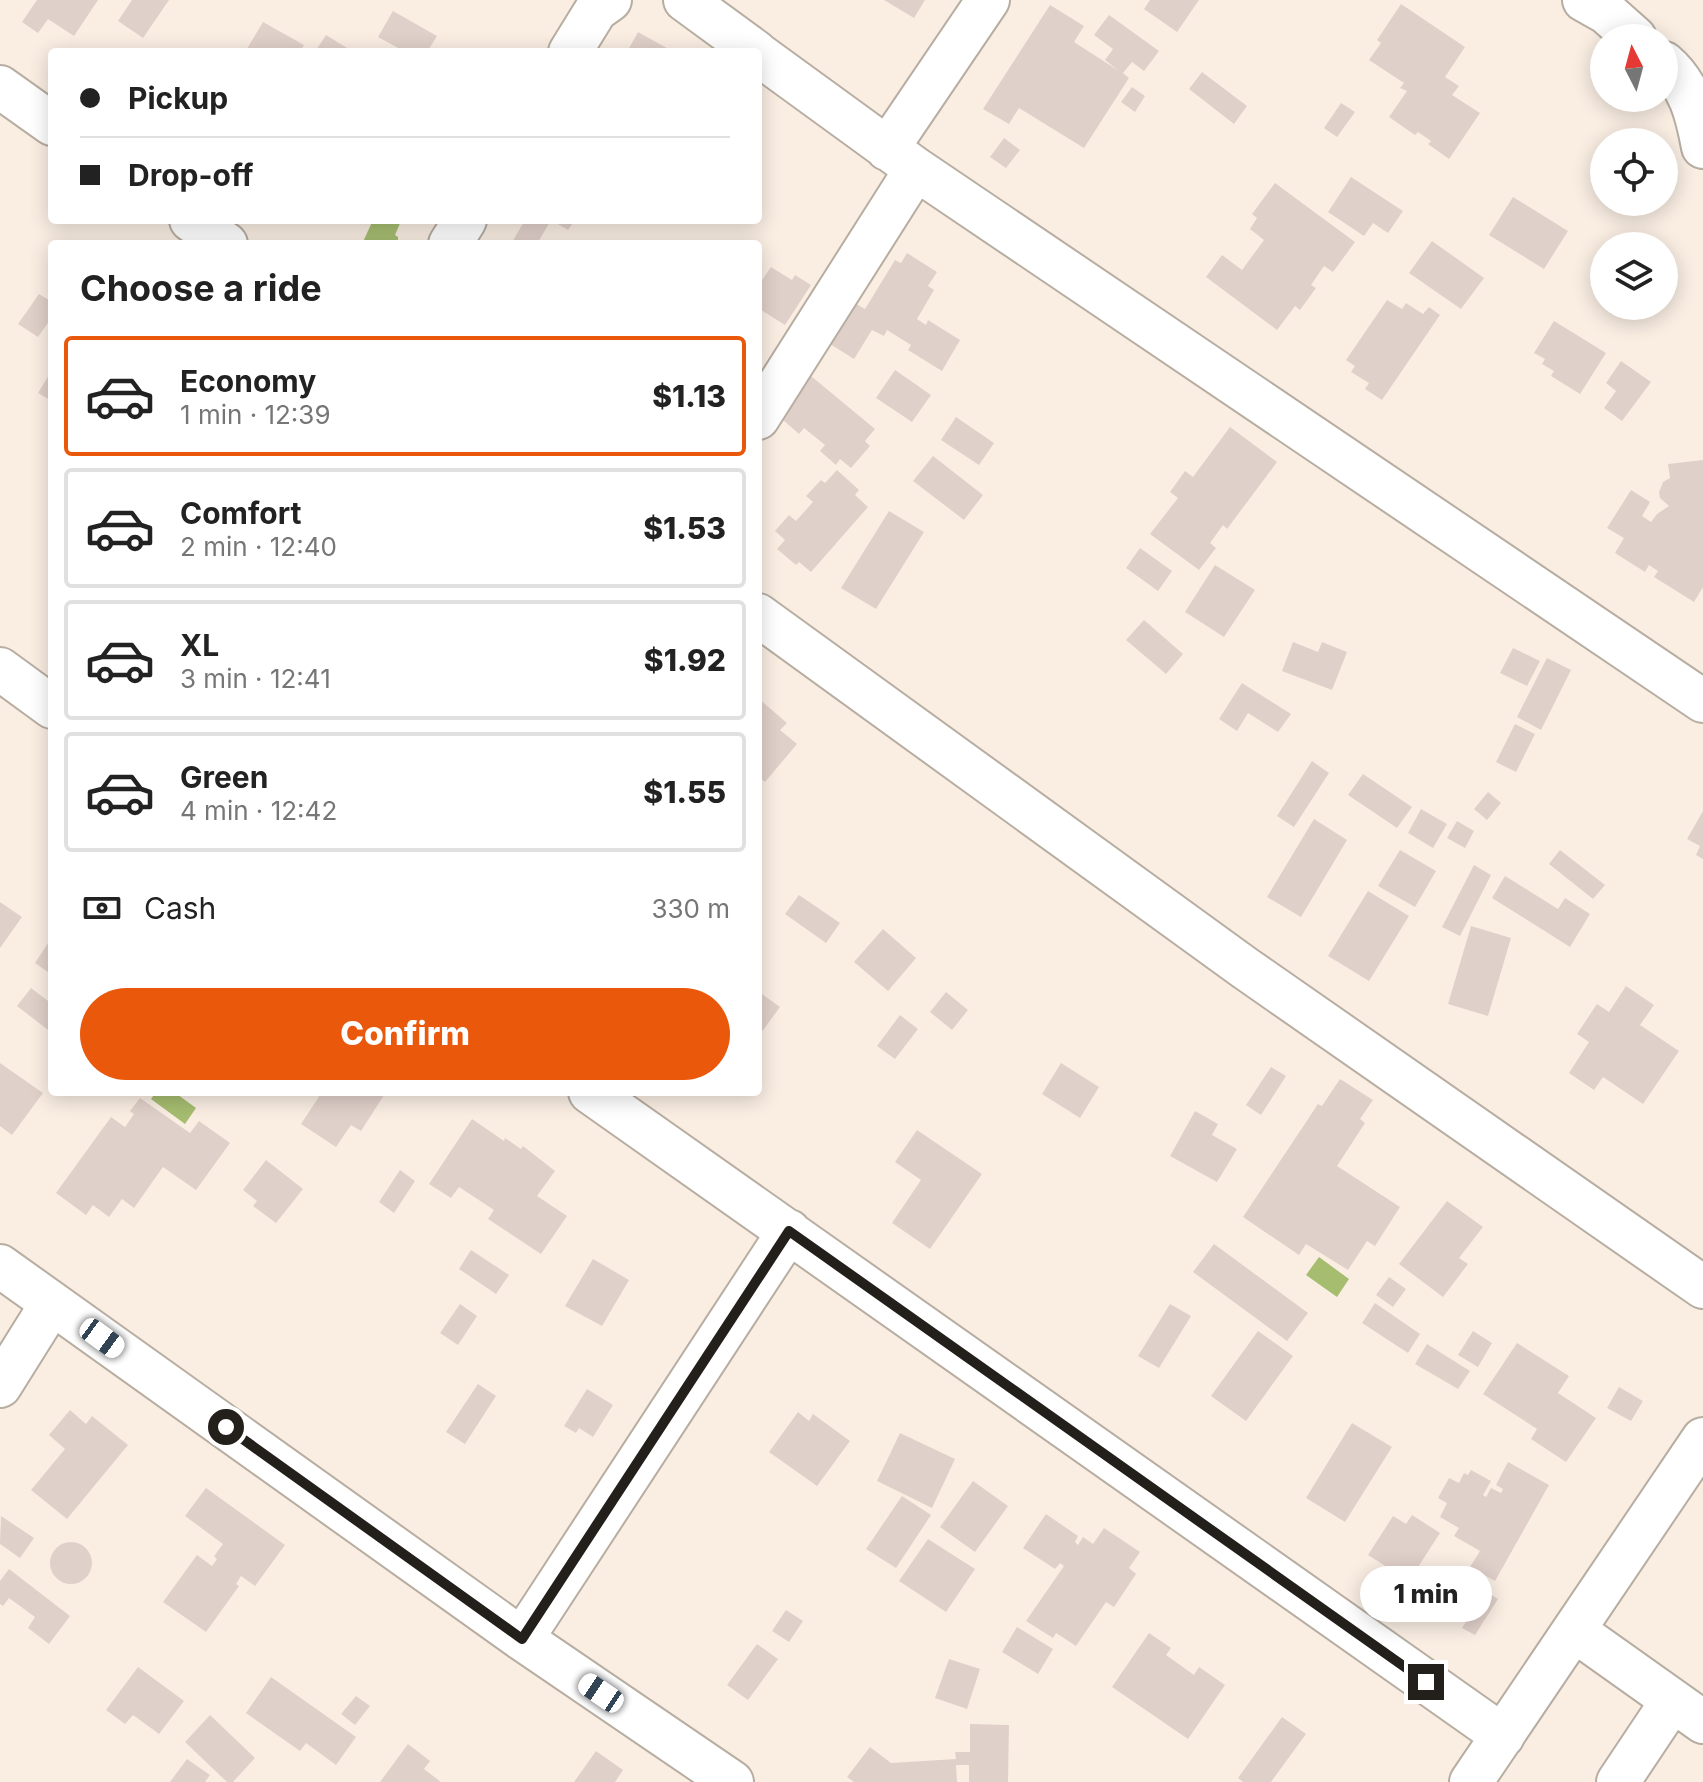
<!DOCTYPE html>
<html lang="en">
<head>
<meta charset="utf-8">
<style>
  body { margin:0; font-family:Inter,sans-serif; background:#f2f2f2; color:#222; height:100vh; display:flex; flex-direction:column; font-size:30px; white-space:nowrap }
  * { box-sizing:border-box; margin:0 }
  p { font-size:26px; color:#767676 }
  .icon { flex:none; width:44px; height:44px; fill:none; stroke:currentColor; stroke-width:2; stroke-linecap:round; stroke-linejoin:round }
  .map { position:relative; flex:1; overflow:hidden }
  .side { position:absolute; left:48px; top:240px; width:714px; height:856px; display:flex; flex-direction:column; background:#fff; border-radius:8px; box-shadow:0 4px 20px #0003 }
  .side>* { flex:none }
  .banner { position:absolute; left:48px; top:48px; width:714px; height:176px; border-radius:8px; box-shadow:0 4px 20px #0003; display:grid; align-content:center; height:176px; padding:0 32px; background:#fff }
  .needle { width:52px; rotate:354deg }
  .tools { position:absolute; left:1590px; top:24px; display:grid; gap:16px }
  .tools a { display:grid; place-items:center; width:88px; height:88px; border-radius:50%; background:#fff; box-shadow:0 4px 20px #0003; font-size:40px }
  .end { position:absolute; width:36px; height:36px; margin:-18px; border:10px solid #231f1b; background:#fff; box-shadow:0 0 0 4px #fff }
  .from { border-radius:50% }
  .bubble { position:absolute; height:56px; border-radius:28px; background:#fff; box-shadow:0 4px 20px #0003; font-size:26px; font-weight:800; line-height:56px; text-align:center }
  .car { position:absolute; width:24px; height:48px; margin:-24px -12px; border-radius:10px; box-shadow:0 0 6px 2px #0007; background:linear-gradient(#fff 24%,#345 0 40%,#fff 0 76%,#345 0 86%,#fff 0) }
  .banner b { display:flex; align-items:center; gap:28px; height:76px; font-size:30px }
  .banner b+b { border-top:2px solid #e0e0e0 }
  .banner i { width:20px; height:20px; background:#222 }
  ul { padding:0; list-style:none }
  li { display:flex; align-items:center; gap:24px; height:120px; margin:0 16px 12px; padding:0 16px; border:4px solid #e0e0e0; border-radius:8px }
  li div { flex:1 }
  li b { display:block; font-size:30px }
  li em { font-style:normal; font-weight:800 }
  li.current { border-color:#ea580c }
  li>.icon { width:72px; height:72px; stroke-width:1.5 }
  h2 { padding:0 32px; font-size:36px; line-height:96px }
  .pay { display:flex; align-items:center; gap:20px; height:88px; padding:0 32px; font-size:30px }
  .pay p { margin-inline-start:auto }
  .cta { display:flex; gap:16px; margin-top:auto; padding:16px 32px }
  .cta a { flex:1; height:92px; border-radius:48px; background:#ea580c; color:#fff; font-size:32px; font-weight:800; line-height:92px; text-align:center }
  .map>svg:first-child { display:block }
</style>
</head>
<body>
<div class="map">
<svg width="1703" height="1782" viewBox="0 0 1703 1782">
  <rect width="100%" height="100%" fill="#faeee3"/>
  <!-- water -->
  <path fill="#a6bd70" d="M373,220L401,221L395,235L398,237V244H362Z
    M156,1092H174L196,1108L185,1124L151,1099Z
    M1319,1257L1349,1279L1337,1297L1306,1275Z"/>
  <!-- building -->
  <path fill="#e0d0ca" d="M37,0H98L74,36L48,19L38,33L22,22Z
    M132,0H169L143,38L118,21Z
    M884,0H925L914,18Z
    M1150,0H1199L1177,32L1144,9Z
    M1401,4L1465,47L1445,77L1459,86L1452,95L1480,113L1449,159L1428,144L1431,141L1418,132L1415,135L1389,117L1407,91L1400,88L1404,83L1369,60L1381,43L1377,40Z
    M1050,5L1084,26L1074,42L1119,71L1105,60L1113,49L1094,35L1109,15L1159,51L1144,71L1132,62L1123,73L1129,78L1084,148L1019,108L1009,124L983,109Z
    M393,11L437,36L427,52H398L400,49L378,37Z
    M263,22L304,45L300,52H245Z
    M638,32L674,52H627Z
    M326,35L347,48L344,52H315Z
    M1202,72L1247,106L1234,124L1189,89Z
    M1132,87L1145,96L1135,112L1121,102Z
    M1341,103L1355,112L1337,137L1324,128Z
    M1004,138L1020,150L1006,168L990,157Z
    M1351,177L1403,211L1388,233L1373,223L1364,236L1328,212Z
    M1275,183L1355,242L1333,272L1324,266L1311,285L1316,288L1300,310L1295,306L1277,330L1206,277L1222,255L1242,270L1264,240L1250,229L1257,218L1252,214Z
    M1513,197L1568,231L1544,269L1489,235Z
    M525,220H575L568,230L551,220L537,244H511Z
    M1432,241L1484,278L1461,309L1409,273Z
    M907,253L937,272L928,286L934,290L917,319L926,325L928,320L960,340L942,371L908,350L911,345L887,330L884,336L872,330L854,359L822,339L848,299L865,309L895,260L901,263Z
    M771,267L792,280L795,275L811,285L785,325L758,308V286Z
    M39,294L52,302V317L38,337L18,324Z
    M1387,300L1402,309L1406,303L1423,314L1429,307L1440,315L1382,400L1365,389L1369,383L1351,372L1355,366L1346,360Z
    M1554,321L1606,353L1580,394L1551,376L1554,371L1542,364L1545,359L1534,353Z
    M1621,361L1651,382L1622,421L1604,408L1616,391L1606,383Z
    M52,370V401L38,393Z
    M895,370L931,395L912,422L876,398Z
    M811,376L875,429L865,441L870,446L851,468L840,459L836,465L820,451L825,445L804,428L799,434L783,420L787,415L775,406L800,388Z
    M956,417L994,443L979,465L941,440Z
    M1230,427L1277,462L1227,529L1223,525L1210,543L1216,548L1199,570L1150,534L1178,498L1170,492L1185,471L1193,477Z
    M933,456L983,495L964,520L913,481Z
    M1703,460V587L1694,602L1654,577L1658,571L1649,565L1645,572L1615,553L1624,538L1607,528L1631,490L1650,502L1642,516L1651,522L1657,514L1669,506L1660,498L1659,492L1663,482L1670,478L1668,464Z
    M837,470L859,490L855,495L868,507L811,572L799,562L796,565L777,549L785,540L775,531L789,515L796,521L813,502L806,496L821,480L825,483Z
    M889,511L924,532L876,609L841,588Z
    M1140,548L1172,571L1158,591L1126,568Z
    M1215,565L1255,590L1224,637L1185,612Z
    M1144,620L1183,654L1166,674L1126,640Z
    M1293,642L1318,652L1322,642L1347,652L1332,690L1282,671Z
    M1513,648L1540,661L1527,686L1500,673Z
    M1547,658L1571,670L1541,730L1517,717Z
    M1242,683L1291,714L1278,732L1248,713L1237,731L1219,719Z
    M758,698L787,723L780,730L797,744L765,782L758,776Z
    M1515,724L1535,734L1516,772L1496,762Z
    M1312,761L1329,773L1294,827L1277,816Z
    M1363,774L1412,807L1397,828L1348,795Z
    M1488,792L1501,803L1487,820L1474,809Z
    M1421,809L1447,824L1433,848L1408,833Z
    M1703,811V859L1696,855L1700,846L1687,839Z
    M1314,819L1347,840L1301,917L1267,897Z
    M1457,821L1474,831L1465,848L1447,838Z
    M1400,850L1436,871L1415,907L1378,886Z
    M1560,850L1605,885L1593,899L1549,864Z
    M1474,865L1491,875L1460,936L1442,927Z
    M1505,876L1558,909L1565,898L1590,914L1570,947L1492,898Z
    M1368,891L1409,916L1369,981L1328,956Z
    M799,895L840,923L826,943L785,914Z
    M0,902L22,917L0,948Z
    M1471,926L1511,938L1488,1016L1448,1004Z
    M883,929L916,958L888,991L854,962Z
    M52,937V975L35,963Z
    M1626,986L1654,1005L1640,1025L1679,1051L1643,1104L1603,1077L1594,1090L1569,1073L1589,1042L1577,1034L1597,1004L1609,1012Z
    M31,988L52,1004V1033L17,1006Z
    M758,991L780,1007L758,1037Z
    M946,992L968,1010L952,1030L930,1012Z
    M900,1015L918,1029L895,1059L877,1046Z
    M0,1063L43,1093L12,1135L0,1126Z
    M1061,1063L1099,1087L1080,1118L1042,1094Z
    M1271,1067L1286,1076L1261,1115L1246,1105Z
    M1340,1079L1373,1100L1360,1119L1365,1123L1337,1166L1400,1207L1375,1246L1367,1241L1348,1270L1306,1244L1299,1255L1243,1217L1318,1104L1322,1106Z
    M322,1092H386L361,1131L351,1125L336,1147L301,1124Z
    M140,1098L190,1133L199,1121L230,1143L196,1190L163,1167L134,1208L122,1199L109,1217L93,1205L86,1215L56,1193L111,1117L125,1127L134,1114L130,1111Z
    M1195,1111L1218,1124L1212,1135L1237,1149L1217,1182L1170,1156Z
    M472,1119L504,1141L505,1138L521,1149L523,1146L555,1171L537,1196L567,1216L541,1254L488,1219L494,1210L459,1187L451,1198L429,1184Z
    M917,1130L982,1174L930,1249L892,1223L921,1180L895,1162Z
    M266,1160L303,1189L276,1223L253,1206L257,1201L243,1190Z
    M400,1170L415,1181L394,1213L379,1202Z
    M1447,1201L1483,1227L1459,1258L1468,1264L1443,1297L1399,1264Z
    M1214,1244L1308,1313L1287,1341L1193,1272Z
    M471,1250L509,1275L496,1294L459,1269Z
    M593,1259L629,1280L602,1326L565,1306Z
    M1389,1277L1406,1289L1393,1307L1376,1295Z
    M1375,1303L1420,1334L1408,1353L1362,1323Z
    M460,1304L477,1316L458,1345L440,1333Z
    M1170,1304L1191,1316L1159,1368L1138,1356Z
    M1258,1331L1293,1356L1246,1421L1211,1396Z
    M1473,1331L1492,1343L1478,1367L1458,1355Z
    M1517,1343L1569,1376L1558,1393L1596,1418L1566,1462L1531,1439L1537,1429L1483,1394Z
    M1427,1344L1470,1371L1458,1389L1415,1364Z
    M478,1384L496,1396L465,1444L446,1432Z
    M1619,1387L1643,1401L1631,1421L1607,1408Z
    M587,1389L613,1405L593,1437L579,1428L576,1433L564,1426Z
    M70,1410L86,1424L92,1416L128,1445L67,1519L31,1490L65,1449L49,1435Z
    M798,1412L809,1421L813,1414L850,1441L817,1486L769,1452Z
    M1352,1423L1392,1447L1345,1522L1306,1498Z
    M900,1433L955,1459L932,1508L877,1481Z
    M1508,1462L1549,1485L1495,1581L1470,1567L1480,1551L1454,1536L1459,1528L1440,1517L1447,1503L1438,1498L1449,1478L1459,1483L1464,1473L1468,1475L1471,1470L1491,1481L1483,1495L1486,1497L1491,1488L1501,1493L1503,1489L1496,1485Z
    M973,1481L1008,1506L975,1552L940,1527Z
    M206,1488L285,1545L255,1586L241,1576L236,1584L239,1586L206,1632L163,1602L197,1555L212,1566L217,1559L214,1556L223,1544L185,1516Z
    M902,1496L931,1515L896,1568L866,1549Z
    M1046,1514L1078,1536L1075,1542L1078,1545L1083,1537L1093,1544L1104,1528L1140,1552L1129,1568L1136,1574L1114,1607L1106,1602L1076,1646L1056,1633L1053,1638L1026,1621L1064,1566L1060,1563L1055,1569L1023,1548Z
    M1412,1515L1440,1533L1409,1581L1368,1555L1393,1516L1406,1524Z
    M1,1516L34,1538L20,1558L0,1544Z
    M928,1539L975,1569L946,1612L899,1581Z
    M50 1563a21 21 0 1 1 42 0a21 21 0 1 1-42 0Z
    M9,1569L70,1616L49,1644L28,1628L35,1617L9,1598L3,1606L0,1604V1581Z
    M1485,1591L1498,1599L1475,1635L1462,1628Z
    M786,1610L803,1621L789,1642L772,1631Z
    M1017,1627L1053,1649L1038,1674L1002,1652Z
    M1149,1633L1171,1648L1166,1655L1194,1675L1199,1667L1225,1685L1188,1739L1112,1687Z
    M757,1644L778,1659L748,1700L727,1685Z
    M949,1659L980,1669L967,1709L935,1698Z
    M138,1667L184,1701L159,1734L133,1715L125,1724L106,1710Z
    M271,1677L356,1737L336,1765L306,1743L300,1751L246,1713Z
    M356,1696L370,1706L355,1725L341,1714Z
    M210,1715L255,1758L233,1782H227L185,1742Z
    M1282,1717L1306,1734L1271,1782H1243L1238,1778Z
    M970,1724L1009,1725L1008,1782H969V1765H956L957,1782H854L847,1777L870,1747L891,1763L956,1759L955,1752H970Z
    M408,1744L430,1761L424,1769L441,1782H380Z
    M596,1751L623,1770L615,1782H574Z
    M187,1759L210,1775L205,1782H170Z"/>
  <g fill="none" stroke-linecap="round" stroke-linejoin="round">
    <!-- minor casing -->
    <g stroke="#b7ada1" stroke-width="46">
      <path id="minor" d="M685,0L756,52
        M1584,0L1607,13L1635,38
        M570,52L596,10L610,0
        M758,54L916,169L1703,701
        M1664,63C1690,85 1697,115 1703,147
        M0,87L52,124
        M887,149L988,0
        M191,220L226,244
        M450,244L465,220
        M758,418L916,169
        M758,615L1245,968L1703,1287
        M0,669L52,707
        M590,1092L1503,1736
        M0,1266L522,1639L732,1782
        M0,1386L52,1303
        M1575,1631L1703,1722
        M522,1639L789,1231
        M1471,1782L1703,1439
        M1618,1782L1672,1701"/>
    </g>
    <!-- minor -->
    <use href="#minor" stroke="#fff" stroke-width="42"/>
  </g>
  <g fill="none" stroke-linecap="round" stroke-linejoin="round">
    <!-- route -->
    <path stroke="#231f1b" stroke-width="10" d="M226,1427L522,1639L789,1231L1426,1682"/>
  </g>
</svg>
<div class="tools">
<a><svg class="needle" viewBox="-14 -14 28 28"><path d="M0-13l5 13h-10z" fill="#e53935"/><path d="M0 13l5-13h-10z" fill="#767676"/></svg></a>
<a><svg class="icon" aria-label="locate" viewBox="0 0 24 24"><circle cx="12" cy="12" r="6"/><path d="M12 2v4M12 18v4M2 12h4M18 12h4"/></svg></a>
<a><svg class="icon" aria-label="layers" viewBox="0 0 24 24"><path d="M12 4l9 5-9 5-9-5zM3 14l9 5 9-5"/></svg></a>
</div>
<i class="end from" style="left:226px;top:1427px"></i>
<i class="end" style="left:1426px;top:1682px"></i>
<div class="bubble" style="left:1360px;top:1566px;width:132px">1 min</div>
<i class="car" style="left:102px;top:1338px;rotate:126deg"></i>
<i class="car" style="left:601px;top:1693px;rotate:304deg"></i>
<div class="banner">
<b><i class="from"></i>Pickup</b>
<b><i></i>Drop-off</b>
</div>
<section class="side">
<h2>Choose a ride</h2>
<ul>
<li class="current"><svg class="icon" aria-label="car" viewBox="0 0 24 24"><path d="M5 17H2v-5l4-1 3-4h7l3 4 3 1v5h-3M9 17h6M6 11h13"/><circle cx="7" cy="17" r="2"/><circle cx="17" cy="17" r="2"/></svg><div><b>Economy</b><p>1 min · 12:39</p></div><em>$1.13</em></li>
<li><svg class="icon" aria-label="car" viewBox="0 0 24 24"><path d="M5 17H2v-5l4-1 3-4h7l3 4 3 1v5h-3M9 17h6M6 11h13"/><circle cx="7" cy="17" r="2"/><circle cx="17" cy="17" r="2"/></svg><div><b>Comfort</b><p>2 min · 12:40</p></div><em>$1.53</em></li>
<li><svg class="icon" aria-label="car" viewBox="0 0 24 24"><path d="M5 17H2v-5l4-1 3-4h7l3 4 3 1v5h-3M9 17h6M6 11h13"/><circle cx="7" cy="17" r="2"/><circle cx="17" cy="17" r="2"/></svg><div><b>XL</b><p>3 min · 12:41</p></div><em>$1.92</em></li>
<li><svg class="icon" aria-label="car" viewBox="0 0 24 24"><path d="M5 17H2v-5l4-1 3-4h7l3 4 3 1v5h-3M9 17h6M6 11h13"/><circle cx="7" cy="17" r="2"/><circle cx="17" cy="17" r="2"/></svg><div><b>Green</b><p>4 min · 12:42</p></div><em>$1.55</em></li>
</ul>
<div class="pay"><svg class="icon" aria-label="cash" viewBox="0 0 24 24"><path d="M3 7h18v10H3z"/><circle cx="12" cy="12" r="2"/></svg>Cash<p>330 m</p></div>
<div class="cta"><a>Confirm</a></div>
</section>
</div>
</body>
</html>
